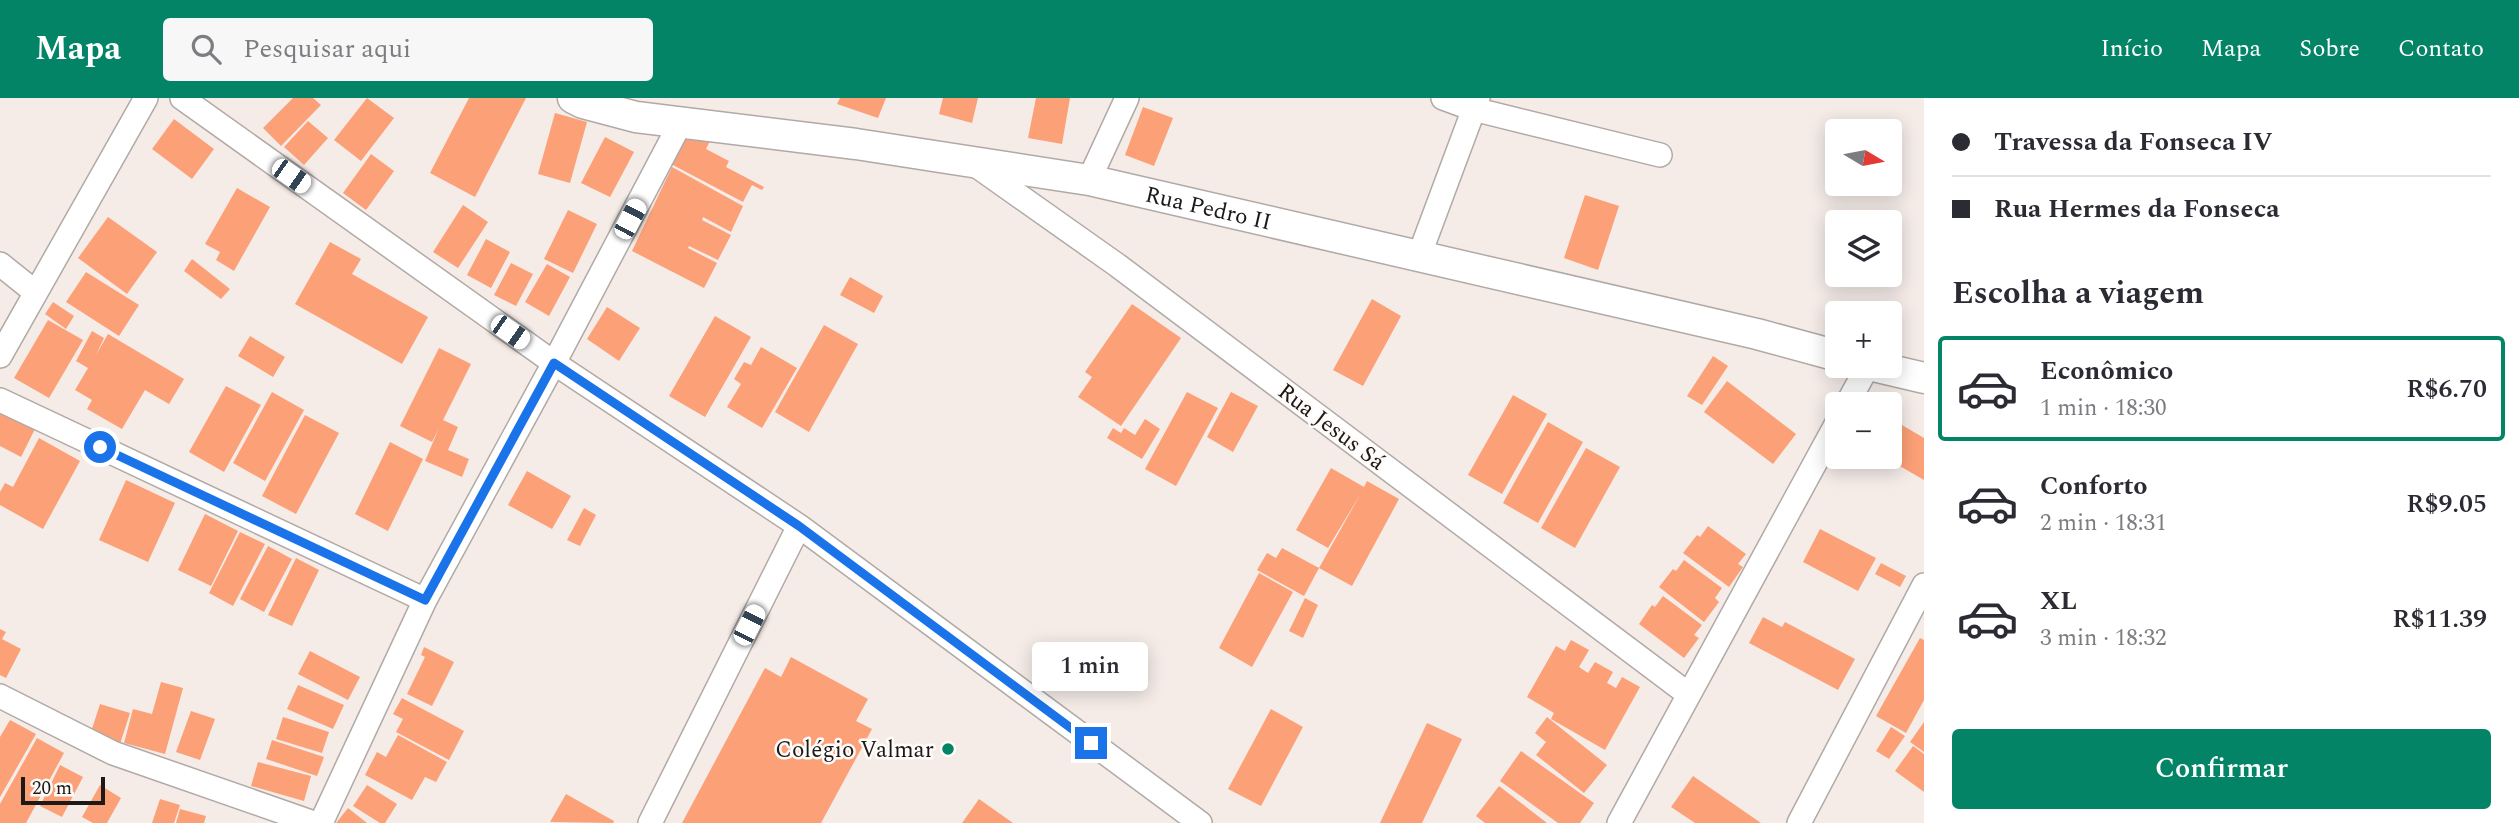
<!DOCTYPE html>
<html lang="pt">
<head>
<meta charset="utf-8">
<style>
  body { margin:0; font-family:Spectral,serif; background:#f7f7f7; color:#2b2b33; height:100vh; display:flex; flex-direction:column; font-size:26px; white-space:nowrap }
  * { box-sizing:border-box; margin:0 }
  p { font-size:23px; color:#7c7c81 }
  .icon { flex:none; width:38px; height:38px; fill:none; stroke:currentColor; stroke-width:2; stroke-linecap:round; stroke-linejoin:round }
  .map { position:relative; flex:1; overflow:hidden }
  .details { display:flex; flex-direction:column; background:#fff; width:595px }
  .details>* { flex:none }
  .hud { display:grid; align-content:center; height:154px; padding:0 28px; background:#fff }
  .needle { width:46px; rotate:100deg }
  .tools { position:absolute; left:1825px; top:21px; display:grid; gap:14px }
  .tools a { display:grid; place-items:center; width:77px; height:77px; border-radius:7px; background:#fff; box-shadow:0 4px 18px #0003; font-size:35px }
  .scale { position:absolute; left:21px; bottom:18px; width:84px; box-sizing:border-box; padding-left:7px; border:4px solid #1c1918; border-top:0; font-size:19px; line-height:24px; white-space:nowrap; color:#1c1918; -webkit-text-stroke:5px #fefbf9; paint-order:stroke }
  .end { position:absolute; width:32px; height:32px; margin:-16px; border:9px solid #1a73e8; background:#fff; box-shadow:0 0 0 4px #fff }
  .from { border-radius:50% }
  .bubble { position:absolute; height:49px; border-radius:7px; background:#fff; box-shadow:0 4px 18px #0003; font-size:23px; font-weight:600; line-height:49px; text-align:center }
  .car { position:absolute; width:21px; height:42px; margin:-21px -10px; border-radius:9px; box-shadow:0 0 5px 2px #0007; background:linear-gradient(#fff 24%,#345 0 40%,#fff 0 76%,#345 0 86%,#fff 0) }
  .hud b { display:flex; align-items:center; gap:24px; height:66px; font-size:26px }
  .hud b+b { border-top:2px solid #e1e1e2 }
  .hud i { width:18px; height:18px; background:#2b2b33 }
  ul { padding:0; list-style:none }
  li { display:flex; align-items:center; gap:21px; height:105px; margin:0 14px 10px; padding:0 14px; border:4px solid transparent; border-radius:7px }
  li div { flex:1 }
  li b { display:block; font-size:26px }
  li em { font-style:normal; font-weight:600 }
  li.selected { border-color:#048466 }
  li>.icon { width:63px; height:63px; stroke-width:1.5 }
  h2 { padding:0 28px; font-size:32px; line-height:84px }
  .button { display:flex; gap:14px; margin-top:auto; padding:14px 28px }
  .button a { flex:1; height:80px; border-radius:7px; background:#048466; color:#fff; font-size:28px; font-weight:600; line-height:80px; text-align:center }
  header { display:flex; align-items:center; gap:42px; box-sizing:border-box; height:98px; padding:0 35px; background:#048466; color:#fff }
  header strong { font-size:33px }
  nav { display:flex; gap:38px; margin-inline-start:auto; font-size:24px }
  .search { width:490px; height:63px; background:#f7f7f7; display:flex; align-items:center; gap:18px; box-sizing:border-box; padding:0 24px; border-radius:7px; color:#7c7c81; font-size:26px }
  main { display:flex; flex:1; min-height:0 }
  .map>svg:first-child { display:block }
</style>
</head>
<body>
<header>
<strong>Mapa</strong>
<div class="search"><svg class="icon" aria-label="search" viewBox="0 0 24 24"><circle cx="10" cy="10" r="6"/><path d="M15 15l6 6"/></svg>Pesquisar aqui</div>
<nav><a>Início</a><a>Mapa</a><a>Sobre</a><a>Contato</a></nav>
</header>
<main>
<div class="map">
<svg width="1924" height="725" viewBox="0 0 1924 725">
  <rect width="100%" height="100%" fill="#f5ece8"/>
  <!-- building -->
  <path fill="#fca077" d="M293,0H313L321,7L281,48L263,30Z
    M367,0L394,20L361,63L334,42Z
    M469,0H526L475,99L430,75Z
    M840,0H886L878,20L837,6Z
    M943,0H978L972,25L939,16Z
    M1036,0H1070L1062,46L1028,40Z
    M1143,9L1173,20L1154,68L1125,57Z
    M555,15L587,24L570,85L538,76Z
    M174,21L214,51L192,81L152,51Z
    M308,23L328,40L304,67L284,49Z
    M686,37L711,41L706,51L729,63L726,69L764,89L762,92L752,87L743,104L671,66Z
    M605,39L634,54L610,99L581,85Z
    M371,56L394,73L366,112L343,95Z
    M672,69L743,108L731,134L703,119L702,122L731,137L718,162L689,148L688,150L717,165L704,190L632,153Z
    M237,90L270,109L234,173L216,162L220,154L205,146Z
    M1585,97L1619,108L1598,172L1564,160Z
    M463,107L488,124L458,170L433,154Z
    M568,112L597,126L573,175L544,161Z
    M108,119L157,154L127,196L78,160Z
    M486,141L510,154L491,190L467,177Z
    M330,144L361,161L352,176L428,219L402,266L295,206Z
    M192,161L230,191L221,201L184,173Z
    M511,165L533,176L516,208L494,197Z
    M547,166L570,179L549,218L525,204Z
    M86,174L139,207L119,238L66,204Z
    M850,179L883,198L874,215L840,197Z
    M1372,201L1401,218L1363,288L1333,272Z
    M53,204L74,218L66,231L45,216Z
    M1132,206L1181,240L1121,328L1078,299L1092,279L1085,274Z
    M607,209L640,230L619,263L587,241Z
    M715,218L751,239L705,319L669,298Z
    M48,222L83,242L49,300L14,280Z
    M824,227L858,246L809,334L775,314Z
    M92,233L104,240L96,257L108,236L184,281L169,306L145,292L122,331L87,311L92,302L75,292L88,270L76,263Z
    M250,238L285,259L273,279L238,258Z
    M761,249L797,270L762,330L727,309L741,286L734,281L744,264L751,267Z
    M439,250L471,266L443,322L458,329L448,352L469,361L462,379L425,363L439,330L432,344L400,328Z
    M1713,258L1728,268L1702,307L1687,298Z
    M1727,283L1796,336L1773,366L1704,314Z
    M226,288L261,307L224,374L189,354Z
    M272,294L304,312L265,383L233,365Z
    M1187,294L1218,310L1176,388L1145,371Z
    M1231,294L1258,308L1233,354L1207,339Z
    M1513,297L1547,316L1502,396L1468,377Z
    M0,312L35,331L21,359L0,348Z
    M305,317L339,335L296,416L262,398Z
    M1890,320L1924,340V382L1884,359H1890Z
    M1145,321L1160,331L1142,361L1107,340L1113,330L1121,335L1124,330L1135,337Z
    M1548,324L1583,344L1538,425L1503,405Z
    M39,340L80,363L43,431L0,407V394L5,385L13,389Z
    M390,344L423,361L388,433L355,416Z
    M1586,350L1620,369L1575,450L1541,430Z
    M1331,370L1364,389L1367,383L1399,401L1352,488L1319,470L1304,498L1257,472L1267,455L1276,460L1282,450L1319,470L1361,395L1328,450L1296,432Z
    M527,373L571,398L552,431L508,407Z
    M126,382L175,405L148,464L99,442Z
    M584,410L596,417L580,448L567,442Z
    M205,416L238,433L211,488L178,472Z
    M1708,428L1746,456L1738,466L1743,469L1729,489L1683,455L1697,437L1700,439Z
    M1820,431L1876,460L1858,493L1803,464Z
    M240,434L265,446L233,508L209,495Z
    M268,448L292,461L264,514L240,501Z
    M296,460L319,472L292,528L268,517Z
    M1684,462L1722,490L1715,500L1719,504L1704,524L1659,489L1673,471L1676,473Z
    M1881,465L1906,478L1900,489L1875,476Z
    M1259,475L1293,494L1252,569L1219,550Z
    M1663,498L1702,527L1694,537L1699,540L1684,560L1639,526L1652,507L1655,509Z
    M1305,500L1318,507L1303,540L1289,533Z
    M1763,519L1782,529L1785,524L1855,561L1838,592L1749,545Z
    M0,531L6,534L2,541L21,551L6,580L0,577Z
    M1920,540L1924,542V602L1906,635L1876,618Z
    M1571,542L1589,552L1579,569L1588,575L1595,564L1613,574L1607,585L1616,590L1622,579L1640,589L1605,652L1551,621L1554,615L1527,599L1556,548L1565,553Z
    M424,549L454,564L432,608L407,596L425,559L421,557Z
    M310,553L360,579L348,602L298,576Z
    M791,559L868,601L856,623L872,631L821,725H682L765,570L781,579Z
    M161,584L183,590L165,656L124,645L133,611L152,616Z
    M298,587L344,607L333,631L287,611Z
    M402,600L464,633L449,662L396,634L403,621L393,616Z
    M100,606L130,615L120,646L90,637Z
    M1271,611L1303,629L1261,708L1228,691Z
    M191,613L215,621L200,662L176,654Z
    M283,619L329,634L322,655L276,641Z
    M1547,619L1607,667L1584,695L1536,657L1546,644L1535,635Z
    M10,622L36,636L0,699V639Z
    M1924,624V654L1910,644Z
    M1427,625L1462,641L1422,725H1380Z
    M1891,629L1905,638L1889,661L1876,653Z
    M398,637L447,664L436,684L425,679L412,702L365,677L377,654L386,659Z
    M37,640L64,655L26,725H0V706Z
    M272,642L324,659L317,678L266,661Z
    M1913,648L1924,656V694L1895,673Z
    M1521,653L1594,705L1580,725H1558L1500,683Z
    M258,664L311,678L304,703L251,688Z
    M60,667L83,679L62,719L40,708Z
    M1693,678L1761,725H1695L1671,709Z
    M100,687L121,700L107,725H93L82,719Z
    M367,687L397,706L385,725H380L353,708Z
    M1499,688L1547,725H1485L1476,718Z
    M566,696L614,723L613,725L550,724Z
    M160,701L180,707L174,725H152Z
    M979,701L1013,725H962Z
    M348,710L367,725H336Z
    M180,711L206,718L204,725H176Z"/>
  <g fill="none" stroke-linecap="round" stroke-linejoin="round">
    <!-- minor casing -->
    <g stroke="#b1a9a5" stroke-width="26">
      <path id="minor" d="M182,0L554,265L799,428L1200,725
        M1443,0L1473,11L1660,57
        M974,66L1117,167L1688,596
        M1089,82L1127,0
        M1419,158L1478,0
        M0,166L35,194
        M0,258L146,0
        M0,302L425,502
        M1847,306L1868,268
        M0,598L113,655L314,725
        M321,725L425,502L554,265L681,24
        M650,725L799,428
        M1619,725L1838,323
        M1799,725L1924,487"/>
    </g>
    <!-- tertiary casing -->
    <g stroke="#b1a9a5" stroke-width="33">
      <g id="tertiary">
        <path id="s1" d="M573,0L583,5L636,19L856,46L1089,82L1757,236L1838,258"/>
        <path d="M1873,268L1924,280"/>
      </g>
    </g>
    <!-- minor -->
    <use href="#minor" stroke="#fff" stroke-width="23"/>
    <!-- tertiary -->
    <use href="#tertiary" stroke="#fff" stroke-width="30"/>
  </g>
  <g fill="none" stroke-linecap="round" stroke-linejoin="round">
    <!-- route -->
    <path stroke="#1a73e8" stroke-width="9" d="M100,349L425,502L554,265L799,428L1091,645"/>
  </g>
  <!-- markers -->
  <circle fill="#048466" stroke="#fefbf9" stroke-width="2.5" cx="948" cy="651" r="7"/>
  <g text-anchor="middle" stroke-width="5" stroke-linejoin="round" paint-order="stroke">
    <!-- street labels -->
    <g font-size="23" fill="#1c1918" stroke="#fefbf9">
      <text dy="8" stroke="none"><textPath href="#s1" startOffset="646">Rua Pedro II</textPath></text>
      <text transform="translate(1332 328) rotate(37)" y="8">Rua Jesus Sá</text>
    </g>
    <!-- poi labels -->
    <g font-size="23" fill="#1c1918" stroke="#fefbf9" text-anchor="end">
      <text x="934" y="659">Colégio Valmar</text>
    </g>
  </g>
</svg>
<div class="tools">
<a><svg class="needle" viewBox="-14 -14 28 28"><path d="M0-13l5 13h-10z" fill="#e53935"/><path d="M0 13l5-13h-10z" fill="#7c7c81"/></svg></a>
<a><svg class="icon" aria-label="layers" viewBox="0 0 24 24"><path d="M12 4l9 5-9 5-9-5zM3 14l9 5 9-5"/></svg></a>
<a>+</a>
<a>−</a>
</div>
<div class="scale">20 m</div>
<i class="end from" style="left:100px;top:349px"></i>
<i class="end" style="left:1091px;top:645px"></i>
<div class="bubble" style="left:1032px;top:544px;width:116px">1 min</div>
<i class="car" style="left:291px;top:78px;rotate:125deg"></i>
<i class="car" style="left:630px;top:121px;rotate:28deg"></i>
<i class="car" style="left:510px;top:234px;rotate:125deg"></i>
<i class="car" style="left:749px;top:527px;rotate:27deg"></i>
</div>
<section class="details">
<div class="hud">
<b><i class="from"></i>Travessa da Fonseca IV</b>
<b><i></i>Rua Hermes da Fonseca</b>
</div>
<h2>Escolha a viagem</h2>
<ul>
<li class="selected"><svg class="icon" aria-label="car" viewBox="0 0 24 24"><path d="M5 17H2v-5l4-1 3-4h7l3 4 3 1v5h-3M9 17h6M6 11h13"/><circle cx="7" cy="17" r="2"/><circle cx="17" cy="17" r="2"/></svg><div><b>Econômico</b><p>1 min · 18:30</p></div><em>R$6.70</em></li>
<li><svg class="icon" aria-label="car" viewBox="0 0 24 24"><path d="M5 17H2v-5l4-1 3-4h7l3 4 3 1v5h-3M9 17h6M6 11h13"/><circle cx="7" cy="17" r="2"/><circle cx="17" cy="17" r="2"/></svg><div><b>Conforto</b><p>2 min · 18:31</p></div><em>R$9.05</em></li>
<li><svg class="icon" aria-label="car" viewBox="0 0 24 24"><path d="M5 17H2v-5l4-1 3-4h7l3 4 3 1v5h-3M9 17h6M6 11h13"/><circle cx="7" cy="17" r="2"/><circle cx="17" cy="17" r="2"/></svg><div><b>XL</b><p>3 min · 18:32</p></div><em>R$11.39</em></li>
</ul>
<div class="button"><a>Confirmar</a></div>
</section>
</main>
</body>
</html>
